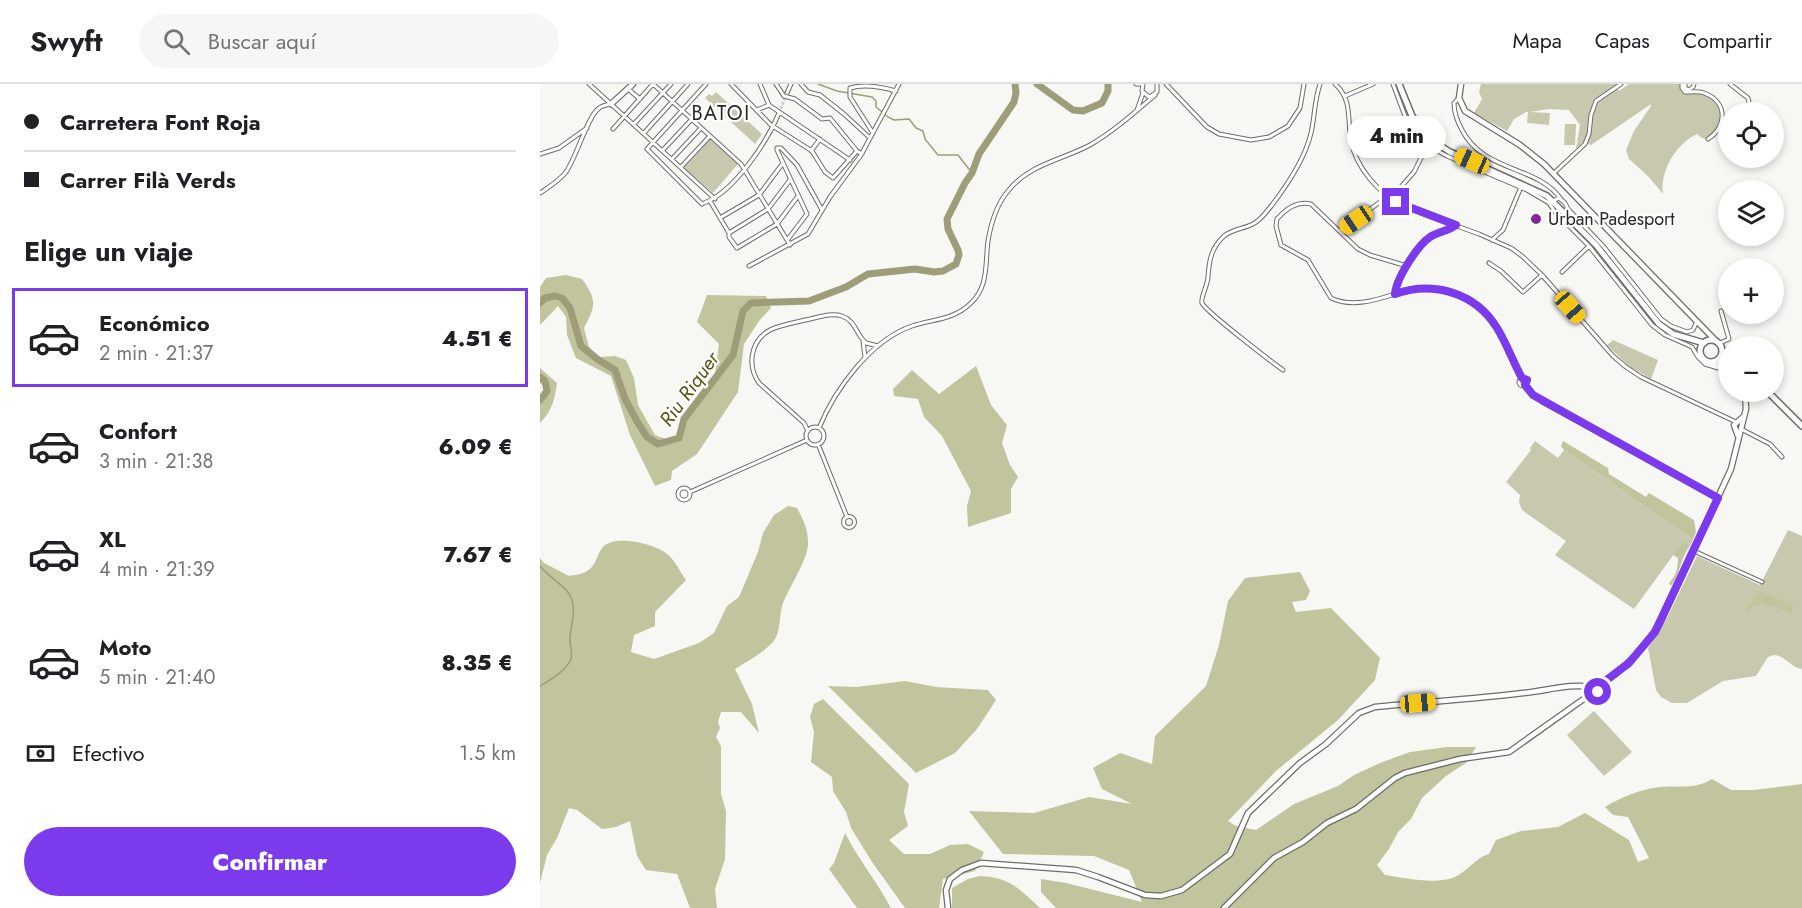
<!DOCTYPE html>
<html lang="es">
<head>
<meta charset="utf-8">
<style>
  body { margin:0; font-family:Jost,sans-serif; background:#f6f6f6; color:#202124; height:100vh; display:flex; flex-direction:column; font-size:22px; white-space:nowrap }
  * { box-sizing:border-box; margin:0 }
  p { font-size:20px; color:#757577 }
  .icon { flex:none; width:33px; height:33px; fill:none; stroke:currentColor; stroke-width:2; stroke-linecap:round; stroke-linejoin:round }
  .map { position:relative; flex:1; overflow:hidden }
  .side { display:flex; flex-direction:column; background:#fff; width:540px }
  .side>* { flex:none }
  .top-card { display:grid; align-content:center; height:132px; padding:0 24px; background:#fff }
  .fabs { position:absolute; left:1178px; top:18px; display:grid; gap:12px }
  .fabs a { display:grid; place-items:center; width:66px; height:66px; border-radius:50%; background:#fff; box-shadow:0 3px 9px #0003; font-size:30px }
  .end { position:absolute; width:27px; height:27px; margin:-14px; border:8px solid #7c3aed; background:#fff; box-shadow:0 0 0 3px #fff }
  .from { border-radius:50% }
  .bubble { position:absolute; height:42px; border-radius:21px; background:#fff; box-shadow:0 3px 9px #0003; font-size:20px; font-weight:800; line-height:42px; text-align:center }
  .car { position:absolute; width:18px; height:36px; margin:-18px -9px; border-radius:8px; box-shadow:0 0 4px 2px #0007; background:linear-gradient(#f5c518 24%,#345 0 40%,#f5c518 0 76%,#345 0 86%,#f5c518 0) }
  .top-card b { display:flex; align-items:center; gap:21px; height:57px; font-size:22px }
  .top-card b+b { border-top:2px solid #e0e0e0 }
  .top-card i { width:15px; height:15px; background:#202124 }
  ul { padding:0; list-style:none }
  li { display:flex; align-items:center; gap:18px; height:99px; margin:0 12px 9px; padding:0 12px; border:3px solid transparent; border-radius:0px }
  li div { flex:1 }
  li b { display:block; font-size:22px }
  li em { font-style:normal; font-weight:800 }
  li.active { border-color:#7c3aed }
  li>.icon { width:54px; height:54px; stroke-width:1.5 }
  h2 { padding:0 24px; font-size:27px; line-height:72px }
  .pay { display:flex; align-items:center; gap:15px; height:66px; padding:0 24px; font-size:22px }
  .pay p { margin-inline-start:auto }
  .button { display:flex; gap:12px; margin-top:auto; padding:12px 24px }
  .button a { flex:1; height:69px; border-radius:36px; background:#7c3aed; color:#fff; font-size:24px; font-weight:800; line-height:69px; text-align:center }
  header { display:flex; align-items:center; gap:36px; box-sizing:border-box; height:84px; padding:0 30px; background:#fff; border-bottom:2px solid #e0e0e0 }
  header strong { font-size:28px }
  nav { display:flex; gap:33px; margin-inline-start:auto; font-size:21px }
  .search { width:420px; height:54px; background:#f6f6f6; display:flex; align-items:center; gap:15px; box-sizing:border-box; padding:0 21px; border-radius:33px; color:#757577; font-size:22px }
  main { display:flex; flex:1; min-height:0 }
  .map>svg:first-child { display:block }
</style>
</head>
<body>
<header>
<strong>Swyft</strong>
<div class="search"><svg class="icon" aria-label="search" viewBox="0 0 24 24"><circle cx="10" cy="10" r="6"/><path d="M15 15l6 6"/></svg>Buscar aquí</div>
<nav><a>Mapa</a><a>Capas</a><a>Compartir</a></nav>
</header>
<main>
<section class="side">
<div class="top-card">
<b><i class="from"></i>Carretera Font Roja</b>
<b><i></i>Carrer Filà Verds</b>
</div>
<h2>Elige un viaje</h2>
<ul>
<li class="active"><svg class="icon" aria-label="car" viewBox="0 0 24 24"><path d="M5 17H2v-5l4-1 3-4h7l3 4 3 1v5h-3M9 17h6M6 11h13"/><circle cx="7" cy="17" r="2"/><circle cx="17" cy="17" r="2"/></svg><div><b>Económico</b><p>2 min · 21:37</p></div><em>4.51 €</em></li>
<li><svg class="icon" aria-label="car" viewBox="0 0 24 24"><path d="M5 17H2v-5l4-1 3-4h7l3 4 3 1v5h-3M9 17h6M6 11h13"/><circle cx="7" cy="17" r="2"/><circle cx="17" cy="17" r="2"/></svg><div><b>Confort</b><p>3 min · 21:38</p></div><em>6.09 €</em></li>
<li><svg class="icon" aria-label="car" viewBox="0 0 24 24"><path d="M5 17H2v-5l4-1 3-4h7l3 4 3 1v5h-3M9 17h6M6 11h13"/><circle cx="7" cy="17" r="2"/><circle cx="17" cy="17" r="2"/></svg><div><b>XL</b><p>4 min · 21:39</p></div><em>7.67 €</em></li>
<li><svg class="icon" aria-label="car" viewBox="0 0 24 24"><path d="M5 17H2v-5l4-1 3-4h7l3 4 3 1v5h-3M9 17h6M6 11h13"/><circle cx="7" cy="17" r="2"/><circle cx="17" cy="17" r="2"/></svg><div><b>Moto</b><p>5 min · 21:40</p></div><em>8.35 €</em></li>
</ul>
<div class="pay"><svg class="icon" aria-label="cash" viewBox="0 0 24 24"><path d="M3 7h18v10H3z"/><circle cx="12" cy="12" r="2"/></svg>Efectivo<p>1.5 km</p></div>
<div class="button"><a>Confirmar</a></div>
</section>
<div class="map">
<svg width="1262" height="824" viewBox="0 0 1262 824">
  <rect width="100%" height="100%" fill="#f7f8f4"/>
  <!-- green -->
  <path fill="#c7c8ad" d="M941,0H1076L1079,7L1089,0H1143V4C1150,9 1158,6 1166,10C1169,12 1174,17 1177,20C1184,28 1178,56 1165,55C1164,55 1157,51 1157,50C1136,60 1120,86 1123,110L1108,92L1089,75L1086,66L1094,47L1111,22V20L1051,61L1043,58L1036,65L1040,41L1029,26L1009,25L990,28L1010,29L1009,41L987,39L988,28H986L974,35L967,47L934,29L942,15L939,8Z
    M176,8L222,50L215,60L165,14L169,10L172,12Z
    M1025,40H1036L1035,61H1024Z
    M170,55L198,80L173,109L144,84Z
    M1073,256L1118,276L1111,295L1090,283L1067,261Z
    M995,357L1018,374L1024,366L1153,456L1148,466L1149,462L1142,459L1094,525L1015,471L1026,457L982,426L979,418L980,411L966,398L991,366L990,364Z
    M1248,446L1262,452V585C1251,584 1246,572 1234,571L1228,573L1216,592L1183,597L1147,619H1132L1121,613L1116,606L1108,564L1127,534L1157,472L1220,501Z
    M1054,627L1092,668L1064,692L1027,651Z"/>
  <!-- forest -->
  <path fill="#c2c49e" d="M26,191L42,195C57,216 56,221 44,244L49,263L60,273L75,272L86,276L94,294L98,321L115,351L134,358L144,330L175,290L179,260L157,238L167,211L226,212L231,224L219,237L204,260L198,308L157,370L132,387L131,396L115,402L90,351L71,292L36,274L27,251L26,233L18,222L0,241V203L6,194Z
    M436,282L451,321L467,341L462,359L470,381L478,393L471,405V429L428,443L427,422L431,407L402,352L384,333L378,315L354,312L353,305L372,286L399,310Z
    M0,284L17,299C15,315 12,327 0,339V316L4,313V301L0,299Z
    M1023,357L1068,384L1069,390L1106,413L1109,409L1154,436L1156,448L1153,456L1024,366L1021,362Z
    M248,422L257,424C263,435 268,445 268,458C269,475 248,504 242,522C239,534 241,548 233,558C223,569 208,577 195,585L212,620L219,649L201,628H181L178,638L180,644L176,653L181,662V710L186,727L185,775L175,805L177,824H150L137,790L106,786L97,772L90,737L76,743L62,745L37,726L29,724L17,754L7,771L0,799V474L4,479L29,492C35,491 43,490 47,487C57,482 57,467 65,461C78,451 116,460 127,470C135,476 140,488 146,496L115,528V542L94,551L91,568L114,575L159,559L174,549L187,522L199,513L218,468L223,449L234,431Z
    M1145,458L1149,462C1147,467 1143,472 1142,477C1139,486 1136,495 1131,502L1129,499C1136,492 1138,484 1138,474L1133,471L1142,459Z
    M760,488L770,507L766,516L752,518L756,528L791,524L840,574L835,596L798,636L736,687L688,737L696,742L716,746L754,720L798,702L814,691L840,679L870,668L907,663H936L926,679L906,692L882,714L871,735L858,748L849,765L837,781L845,791C865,794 896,801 915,793C929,786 935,774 949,770L956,756L981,747L1018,743L1045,729L1089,756L1098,778L1109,774L1088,733L1073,731L1065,723C1081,713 1102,705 1120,703C1139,701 1155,706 1172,695L1191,706H1214L1262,700V824H516L501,808V795L526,799L602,818L589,786L554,772L463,770L429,727L494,729L549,713L592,720L562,705L553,684L580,669L612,680L615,652L666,602L679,561L688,517L705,494Z
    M1218,507L1254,521L1252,529L1222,519L1217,522L1213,521L1208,530L1206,526Z
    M365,597L396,603L448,606L456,616L437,645L415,669L376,689L288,602L316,603Z
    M283,615L369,700L364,728L368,742L349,756L364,770H390L410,761L428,760L444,768L435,787L403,795L399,824H365L332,778L311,744L306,728L293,707L292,693L271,678L274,648L270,633L274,620Z
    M305,749C319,776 337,798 351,824H317L289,785L294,779Z
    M440,792C470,793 479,805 500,824H412V804L428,795Z"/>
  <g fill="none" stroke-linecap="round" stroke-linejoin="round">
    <!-- stream -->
    <path stroke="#9d9e79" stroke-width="1.5" d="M278,0L297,7L332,13L336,17V23L348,33L354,36L369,35L376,44L383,47L385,55L398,71H418L432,89
      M0,482C8,492 19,498 27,507C38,520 32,537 30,552C29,560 33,567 31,575C27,586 10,596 0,602"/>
    <!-- river -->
    <path stroke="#9d9e79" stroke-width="7" d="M497,0L533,26L543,27L562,19L568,7V0
      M0,219L5,214L15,212L22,214L30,224L41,262L57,275L75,286L85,315L98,339L107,353L118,360L139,354L144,335L193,271L203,227L211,219L269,217L306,203L328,190L375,185L394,188L403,187L416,180L419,171L418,166L408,145L407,135L425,99L432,89L439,70L474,18L476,9L475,0
      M0,293L5,297L7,307L0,316"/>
    <!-- street-tunnel -->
    <path stroke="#cececb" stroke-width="3" stroke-dasharray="3 1.5" stroke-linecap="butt" d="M239,29L246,11"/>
    <!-- street casing -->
    <g stroke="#6c6d6a" stroke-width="5">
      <path id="street" d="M49,0L175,115
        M113,0L201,80L250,161
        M191,0L231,41L272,67L285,88L293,94L317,67
        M220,0L229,21L310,76
        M236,0L244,12L255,15L282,35L290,34L317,67L322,70
        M261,0L268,8L280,11L304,30L330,54
        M596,0H603L602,7L609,13L617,8V0
        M626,0L667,43L679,50L711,56L729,53L748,42L760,24L764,0
        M795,0C813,16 807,36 811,57C816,84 839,109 862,122L939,150L971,164L982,172L1002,191L1073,272L1086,283L1101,293L1196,338
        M853,0L868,40L883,59L907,72L987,106L1009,119L1015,128L1049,162L1112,241L1125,251L1152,263L1158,273L1165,280L1181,285
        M1142,0V4L1145,8C1151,8 1159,7 1164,9C1187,17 1188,42 1168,55
        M1145,0V4L1149,6L1153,3L1154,0
        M1190,0L1208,14L1211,28
        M88,5L100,15
        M247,9L251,0
        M805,12L833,0
        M919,14L914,19C914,29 917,37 922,46C944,89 997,81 1021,115
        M217,26L229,21
        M597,26L603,9
        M94,40L131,0
        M73,45L113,0
        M104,49L148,0
        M333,49L310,13V4C323,0 342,3 356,7
        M123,66L152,35
        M271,67L280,55
        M0,70L19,64L47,44
        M132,75L161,44
        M141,83L170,52
        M1014,89L1045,60L1049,50L1051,31L1056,17L1081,0
        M0,109C9,103 19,97 26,88C37,72 47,34 58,25C62,21 66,21 71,20
        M170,117L189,149V153L197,164L237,140L258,112
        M1012,117L1019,114L1025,119L1028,125L1025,131
        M164,119C194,108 227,58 239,29
        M162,120L107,65L166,0
        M1028,125L1064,163L1121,235L1131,242L1147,248L1153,246L1157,237
        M180,134L219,111L243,79
        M799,147L860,104L874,88L887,62
        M189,149L228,125L250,96
        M248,155L267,130L237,66V64H241L257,81L282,126
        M952,156L963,146L981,103
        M949,179L961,187L983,208L1002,191
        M209,182L268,150L290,113L321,71L359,0
        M867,182L830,171L818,165L771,120C756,117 746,125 737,135L736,142L741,161L768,176L791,214C812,224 837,216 858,209C892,198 931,207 952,237C965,254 972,276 982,294
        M1022,188L1049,162
        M855,210C856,195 877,162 890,153C898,148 908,147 916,141
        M323,257L325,273
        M1180,259L1189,255L1181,227
        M743,286C732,278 665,227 662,219C660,215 668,200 668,193C669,177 671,164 684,152C693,145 703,145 713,140C721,136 726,128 732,121C748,100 765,75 771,49C775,32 774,18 780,0
        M979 298a4 4 0 1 1 8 0a4 4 0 1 1-8 0Z
        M985,301L991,309L1002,318L1177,413
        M266 352a9 9 0 1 1 18 0a9 9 0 1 1-18 0Z
        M279,344C295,305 331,256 372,242C393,235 413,236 430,220C449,203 445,180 448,157C451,139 457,120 468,107C489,80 522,76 550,61C574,47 594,29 615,11
        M1201,345L1230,360L1242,373
        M268,347L264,339L219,299C207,282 210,257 230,246C240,241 254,239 265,236C277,234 290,228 302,232C316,237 316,251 326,259L338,262
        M278,360L307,433
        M138 410a6 6 0 1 1 12 0a6 6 0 1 1-12 0Z
        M150,408L267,356
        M303.5 438a5.5 5.5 0 1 1 11 0a5.5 5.5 0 1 1-11 0Z
        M1154,467L1222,498"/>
    </g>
    <!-- secondary casing -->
    <g stroke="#6c6d6a" stroke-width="7">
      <path id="secondary" d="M921,0L919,14L925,27L980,61L1004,80L1175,256
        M71,20L93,0
        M1178,275L1183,285
        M1169,278L1188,287
        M1198,352L1194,341L1203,333
        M1053,603L1056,599L1060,601C1084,585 1105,564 1120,539L1191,385L1206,325L1205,308
        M408,824L406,806L410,795L422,786L441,779L536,786L558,793L605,811L621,812L642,806L690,770L708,729L760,679L786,660L819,629L835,623C885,618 934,615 983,609C1006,607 1030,599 1053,603L1054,606L1058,608L1061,605L1060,601
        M684,824L734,774L763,758L787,739L816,725L855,694L865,689L920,675L969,668L1055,607"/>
    </g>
    <!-- primary casing -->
    <g stroke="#6c6d6a" stroke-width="8">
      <path id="primary" d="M859,0L872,32L888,54L910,68L1007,112L1056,161L1119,240L1133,250L1164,259
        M1160 267a11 11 0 1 1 22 0a11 11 0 1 1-22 0Z
        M1228,308L1262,342"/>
    </g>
    <!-- street -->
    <use href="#street" stroke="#fff" stroke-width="3"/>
    <!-- secondary -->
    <use href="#secondary" stroke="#fff" stroke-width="4.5"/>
    <!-- primary -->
    <use href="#primary" stroke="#fff" stroke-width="5"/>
  </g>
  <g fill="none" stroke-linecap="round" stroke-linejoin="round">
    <!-- route -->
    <path stroke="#7c3aed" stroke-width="8" d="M856,118L916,141C908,147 898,148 890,153C877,162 856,195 855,210C893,197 935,208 957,244C967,260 973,278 982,294L987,296L985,301L993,311L1178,414L1115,548L1089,579L1060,601L1061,605L1058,608"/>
  </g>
  <!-- markers -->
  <circle fill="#812895" stroke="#fffffe" stroke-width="2" cx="996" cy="135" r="6"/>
  <g text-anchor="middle" stroke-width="4.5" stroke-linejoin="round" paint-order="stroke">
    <!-- poi labels -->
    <g font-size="18" fill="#282827" stroke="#fffffe" text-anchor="start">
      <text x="1008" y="141">Urban Padesport</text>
    </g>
    <!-- neighbourhood labels -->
    <g font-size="20" letter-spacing="1.5" fill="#282827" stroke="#fffffe">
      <text x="181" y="36">BATOI</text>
    </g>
    <!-- water labels -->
    <g font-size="20" font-style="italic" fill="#565618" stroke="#fffffe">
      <text transform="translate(149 305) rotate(-54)" y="7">Riu Riquer</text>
    </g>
  </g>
</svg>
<div class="fabs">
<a><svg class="icon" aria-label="locate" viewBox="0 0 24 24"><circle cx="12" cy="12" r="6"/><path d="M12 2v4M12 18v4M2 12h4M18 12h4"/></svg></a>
<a><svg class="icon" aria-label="layers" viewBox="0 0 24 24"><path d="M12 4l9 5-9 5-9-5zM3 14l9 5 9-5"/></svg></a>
<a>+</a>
<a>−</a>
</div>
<i class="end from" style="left:1058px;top:608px"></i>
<i class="end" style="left:856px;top:118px"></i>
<div class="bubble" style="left:807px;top:32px;width:99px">4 min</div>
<i class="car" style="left:932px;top:77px;rotate:294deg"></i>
<i class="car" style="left:816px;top:136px;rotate:236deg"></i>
<i class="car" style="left:1030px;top:223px;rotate:139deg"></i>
<i class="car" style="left:878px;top:619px;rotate:85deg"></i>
</div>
</main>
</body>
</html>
